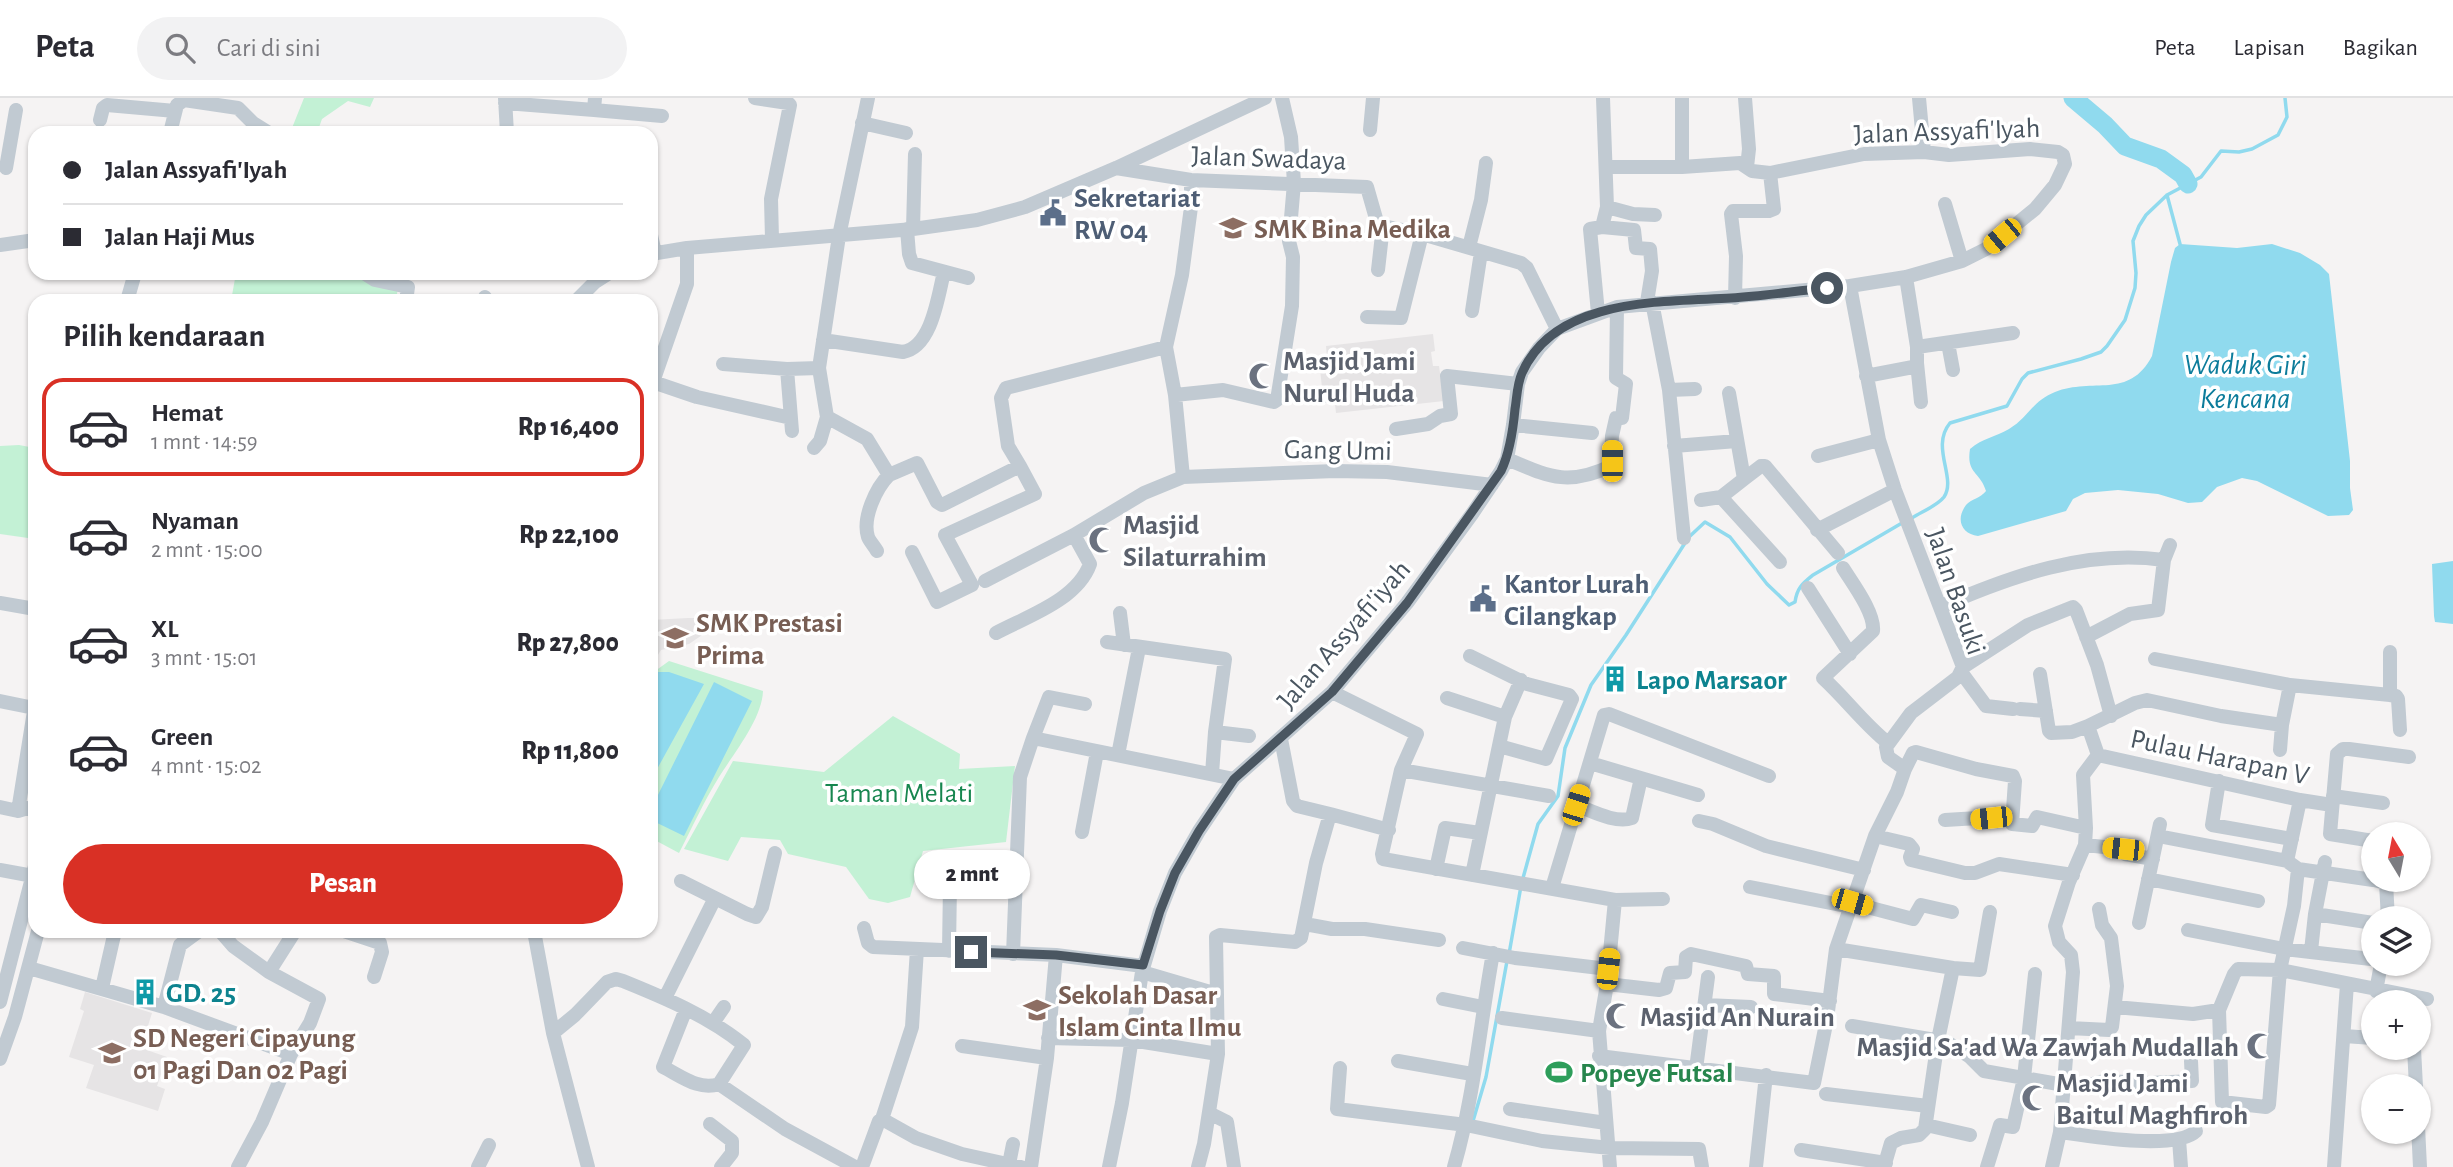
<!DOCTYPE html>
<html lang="id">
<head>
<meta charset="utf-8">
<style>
  body { margin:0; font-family:"Alegreya Sans",sans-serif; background:#f2f2f3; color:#2b2b33; height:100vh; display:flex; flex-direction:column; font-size:26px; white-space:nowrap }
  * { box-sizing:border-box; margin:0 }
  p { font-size:23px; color:#7c7c81 }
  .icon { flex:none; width:38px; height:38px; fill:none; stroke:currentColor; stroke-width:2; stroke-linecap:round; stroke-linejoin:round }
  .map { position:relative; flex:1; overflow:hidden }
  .side { position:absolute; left:28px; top:196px; width:630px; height:644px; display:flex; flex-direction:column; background:#fff; border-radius:21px; box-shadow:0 2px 5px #0004 }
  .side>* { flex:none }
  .hud { position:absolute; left:28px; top:28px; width:630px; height:154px; border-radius:21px; box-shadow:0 2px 5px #0004; display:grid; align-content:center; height:154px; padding:0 35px; background:#fff }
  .needle { width:46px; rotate:350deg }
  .fabs { position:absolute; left:2361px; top:724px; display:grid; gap:14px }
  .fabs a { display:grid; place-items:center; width:70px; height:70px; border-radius:50%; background:#fff; box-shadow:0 2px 5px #0004; font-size:35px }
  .end { position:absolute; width:32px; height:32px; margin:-16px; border:9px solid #4a5661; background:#fff; box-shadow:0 0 0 4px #fff }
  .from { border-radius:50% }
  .bubble { position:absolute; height:49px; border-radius:24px; background:#fff; box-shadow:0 2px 5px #0004; font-size:23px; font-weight:800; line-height:49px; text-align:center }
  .car { position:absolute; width:21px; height:42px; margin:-21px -10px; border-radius:9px; box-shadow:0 0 5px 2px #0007; background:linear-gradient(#f5c518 24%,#345 0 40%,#f5c518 0 76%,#345 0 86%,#f5c518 0) }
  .hud b { display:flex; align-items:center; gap:24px; height:66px; font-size:26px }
  .hud b+b { border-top:2px solid #e1e1e2 }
  .hud i { width:18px; height:18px; background:#2b2b33 }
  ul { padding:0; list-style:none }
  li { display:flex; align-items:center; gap:21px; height:98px; margin:0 14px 10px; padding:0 21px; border:4px solid transparent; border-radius:21px }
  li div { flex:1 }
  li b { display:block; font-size:26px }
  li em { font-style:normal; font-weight:800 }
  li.active { border-color:#d93025 }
  li>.icon { width:63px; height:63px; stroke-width:1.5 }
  h2 { padding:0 35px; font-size:32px; line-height:84px }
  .action { display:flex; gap:14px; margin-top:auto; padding:14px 35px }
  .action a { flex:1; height:80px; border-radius:42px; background:#d93025; color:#fff; font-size:28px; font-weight:800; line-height:80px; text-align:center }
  header { display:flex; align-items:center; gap:42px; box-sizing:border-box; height:98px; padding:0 35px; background:#fff; border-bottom:2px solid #e1e1e2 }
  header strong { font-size:33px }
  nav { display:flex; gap:38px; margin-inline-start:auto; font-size:24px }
  .search { width:490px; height:63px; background:#f2f2f3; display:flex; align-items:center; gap:18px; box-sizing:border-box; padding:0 24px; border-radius:38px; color:#7c7c81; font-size:26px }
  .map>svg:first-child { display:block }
</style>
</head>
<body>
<header>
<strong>Peta</strong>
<div class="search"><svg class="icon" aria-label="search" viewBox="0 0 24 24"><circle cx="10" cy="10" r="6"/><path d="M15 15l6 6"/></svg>Cari di sini</div>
<nav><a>Peta</a><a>Lapisan</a><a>Bagikan</a></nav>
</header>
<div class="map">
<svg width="2453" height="1069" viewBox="0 0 2453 1069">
  <rect width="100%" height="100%" fill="#f5f3f3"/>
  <!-- education -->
  <path fill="#e6e4e5" d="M1433,236L1435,253L1431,254L1433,268H1439L1444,303L1336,315L1333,288L1322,290L1319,261L1327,260L1326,248Z
    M688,520H716L708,533L689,546L661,552L651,568V522Z
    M85,894L152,915L141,950L167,959L157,988L165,991L158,1013L86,990L94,967L69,959L84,913L80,911Z"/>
  <!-- green -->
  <path fill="#c3f1d5" d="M304,0H374L370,9L348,3L322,21L317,35H290Z
    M236,175H400L396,203H231Z
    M19,347L35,350V441L0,436V348Z
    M669,563L763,593C762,621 734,655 719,679C704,703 692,730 679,755L651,740V576Z
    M893,618L960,656L959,671L1015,668L1006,744L923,753L910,799L888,805L869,801L846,769L788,756L780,742L741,739L728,763L684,751L733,663L824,674Z"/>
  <!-- water -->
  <path fill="#90daee" d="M2180,146L2237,150L2272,146L2300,155L2320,167L2329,176L2350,363V390L2353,412L2349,417L2328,418L2257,383L2242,380L2217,389L2202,404L2188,405L2158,396L2118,392L2085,395L2073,401L2066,413L1978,438C1962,436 1955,422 1966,407C1971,401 1981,400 1986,393C1980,373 1966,376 1970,351C1983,340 1995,339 2009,331C2028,320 2031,304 2055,294C2093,279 2129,302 2152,258L2171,164L2175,150Z
    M2453,463V526L2435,524L2434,518L2432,466Z
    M656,574H669L704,586L651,682V580Z
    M714,584L752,603L684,738L651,722V711Z"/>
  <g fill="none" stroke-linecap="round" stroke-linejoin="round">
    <!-- stream -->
    <path stroke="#90daee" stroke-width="3.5" d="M2167,97L2180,146
      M1912,420C1921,414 1937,408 1944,399C1957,380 1930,349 1950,325L2007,308L2022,281L2028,275L2081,261L2101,254L2107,248L2125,222L2135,190L2136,175L2133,143L2139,128L2146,117L2167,97L2201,79L2221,53L2239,54L2252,51L2278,37L2287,19L2285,0
      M1689,439L1705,424L1730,439L1767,486L1789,507L1795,504C1797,490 1802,486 1813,477L1902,425
      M1523,780L1538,726L1558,698L1565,650L1591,587L1626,537L1685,445
      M1509,856L1521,788
      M1473,1023L1486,979L1507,863"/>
    <!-- river -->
    <path stroke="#90daee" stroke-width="19" d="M2073,0L2105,27L2125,48L2161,61L2183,77L2188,86"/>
    <!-- minor -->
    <path stroke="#c1cad2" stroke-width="14" d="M505,0L507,35
      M595,0L594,12L662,18
      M755,0L788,5L790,7L771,101L772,141
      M868,0L839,138L819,270L827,319L867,341L889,377L917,365L937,404L942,407L1020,368L1008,348L1001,300L1006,290L1166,249
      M1745,0L1749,51L1747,69
      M1919,0L1924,54
      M505,5L594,12
      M100,22L103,10L107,7L175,13
      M862,25L906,35
      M1370,32L1373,0
      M170,35L177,7L184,2L238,10L253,25L269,35
      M1682,69V0
      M6,70L16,12
      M1116,70L1191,82L1367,89L1377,124L1383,128L1422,136L1521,165L1527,170L1557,231
      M1945,106L1962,163
      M1607,109L1633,116L1655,117
      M1602,129L1607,109L1603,0
      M907,131L909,156L912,165L968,180
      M913,131L915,56
      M651,137L655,155
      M0,147L35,142
      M1469,149L1481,102L1486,65
      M687,150V186L653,284L697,299L791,320
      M651,156L687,150L913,131L977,122L1025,109L1116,70L1265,0
      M1378,172L1383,128
      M364,175L375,182L408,189L406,203
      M1735,200L1736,158L1731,116L1733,113H1769L1774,111L1770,75
      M127,203L135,175
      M484,203L485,199
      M576,203L595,184L609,175
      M1652,204L1669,292L1684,440
      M1472,213L1481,154
      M1598,215L1590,131L1602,129L1634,132L1636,150L1650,151L1652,173L1647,204
      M1367,219L1401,220L1422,136
      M823,242L903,254C932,249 938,198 944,174
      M1948,245L1953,272
      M1917,249L2013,235
      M1917,265L1921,304
      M723,266L787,271L819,270
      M787,271L792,333
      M1866,278L1913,269L1917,265V249L1906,179
      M1669,292L1695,291
      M1279,294L1315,299L1334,297
      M1729,295L1744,381L1761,368H1765L1838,455
      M1175,297L1223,292L1274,304L1277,302L1292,208L1293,159L1289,143L1294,85L1291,39L1282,0
      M1513,327L1592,335
      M1396,331L1428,326L1440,318L1451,316L1447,278L1518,286
      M1674,348L1737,343
      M814,350L820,343L827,319
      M1818,358L1879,342
      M1507,361C1548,378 1567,389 1611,368L1612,338L1616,320H1622L1626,286L1616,280L1617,209
      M1183,379L1175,297L1166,249L1182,177L1191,109V82
      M1744,381L1721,399L1780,464
      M1701,402L1721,399
      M1817,432L1895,392
      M877,453C875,449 870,444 868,439C862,420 876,390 889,377
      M912,454L937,504L972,487L945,437L1035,396L1020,368
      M1843,470C1853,486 1875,515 1873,533L1823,580C1846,601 1864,626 1888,645
      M985,483L1074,437L1144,395L1183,379L1335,373L1387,374L1492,387
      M1808,490L1850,556
      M0,505L35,511
      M1940,509C2011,478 2086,451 2164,462
      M1120,515L1124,547
      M996,535C1028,518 1077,502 1090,466L1074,437
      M2086,539L2130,516L2158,512L2164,462L2170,447
      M1107,544L1225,561L1215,634L1212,676
      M1470,558L1527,586L1569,597L1572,601L1546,661L1499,648
      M2155,561L2290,587L2390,597V554
      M1963,569L2028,527L2073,509L2076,512L2097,567L2111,618
      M1961,574L1986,608L2013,611
      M2040,576L2049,633L2051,635L2072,634L2088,628
      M1332,594L1417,636L1401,672L1382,756L1383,761L1615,802L1607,886L1599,933L1610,1069
      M2390,597L2396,598L2398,601L2400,632
      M1447,600L1505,619
      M0,603L34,610
      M2020,611L2046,613
      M1215,634L1249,638
      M1033,640L1049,599L1085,606
      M2280,652L2282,627L2290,587
      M1118,657L1139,550
      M2098,657L2300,702L2332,707
      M1590,665L1698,697
      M1905,671L1913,655L1916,654L1976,671L2013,678L2015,683L2012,726L2032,728L2037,719L2086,730
      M1401,672L1549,698
      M2219,683L2212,727L2292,741
      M2333,698L2383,705
      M1576,707C1592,713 1616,726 1632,720L1641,680
      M0,709L18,713L28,710L35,712
      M18,713L35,607
      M1330,716L1389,732
      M1945,722L2011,718
      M1699,723L1713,726L1766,748L1864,772
      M1082,734L1097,654
      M1875,738L1909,746L1913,751L1910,759L1911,762L1965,775H1975L1999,766L2073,777
      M2158,738L2287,763L2298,771L2294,808L2280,872L2269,1007L2266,1009L2222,1004L2219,912L2234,876L2238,871L2280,872L2427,901
      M2373,743L2330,736L2337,656L2343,651H2349L2409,659
      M2085,747L2123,751L2125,756L2153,761
      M2287,763L2300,702
      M2325,764L2315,816L2373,825
      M1436,771L1445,730L1480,735
      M2298,771L2373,782
      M0,772L33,778
      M1472,777L1505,619L1521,582
      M2148,781L2258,803
      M2374,782L2386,785L2388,821
      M681,783L747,816L756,819L762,809L775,755
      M1750,789L1851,809
      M1552,790L1604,617L1609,616L1769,678
      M1615,802L1663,801
      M1852,805L1913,821L1921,807L1952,814
      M2139,825L2160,726
      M1305,826L1332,831H1365L1439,842
      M864,830L868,845L873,849L1056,857L1143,868
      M2188,832L2284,851L2371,861
      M220,833L233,848L269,874L319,901L310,925L291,956
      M344,833L380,845L382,854L374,879
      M534,833L553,935L588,1069
      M1463,850L1515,860L1608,871
      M1836,851L1953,870L1938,942L1925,1031L1919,1037L1901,1040L1891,1045L1884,1069
      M949,853L950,785L954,781L978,783
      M2311,853L2315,816
      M1013,856L1020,679L1033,640L1234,681
      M29,870L164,909L291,956L262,1024L238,1069
      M1953,870L1980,872L1990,814
      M269,874L295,833
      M1142,874L1217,896
      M1607,886L1659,892L1666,890L1670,875L1685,874L1686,859L1691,856L1746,868L1748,876L1774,878V896L1830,903
      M102,890L115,833
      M2376,893L2381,866
      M665,900L715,800
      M1443,901L1483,909
      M0,904L35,768
      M1705,907L1751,909
      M164,909L180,847L199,833
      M2115,909L2193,916L2219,912
      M686,911L663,969C681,978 699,993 719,986
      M1502,920L1599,933
      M713,925L724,909
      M1852,928L1947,944L1970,959L1984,973L2064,987L2081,989L2104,983L2150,985L2192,983L2191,963
      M2069,930L2109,932L2112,929L2117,888L2111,840L2102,827L2099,811
      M553,935L575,917L607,884L616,881L623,883C665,900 708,918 744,947L719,986
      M2344,938L2373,940
      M1048,940L1131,942L1218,956
      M962,948L1047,960
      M2414,950L2416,989
      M1599,958L1814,985L1827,921L1836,851L1875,738L1897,694L1905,671L1888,659L1886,649L1911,615L1958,579L1963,569L1895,392L1879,342L1850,188
      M0,961L15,919L38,833
      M1398,963L1472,976
      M1340,970L1337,1011L1466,1027L1542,1043L1610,1050L1699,1051L1702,1069
      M1696,971L1708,879
      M719,986L785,1031L855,1069
      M1826,996L1928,1008
      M1510,1011L1606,1025
      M1209,1015L1227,1024L1234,1069
      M882,1021L916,1040L962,1056L1021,1069
      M710,1026L732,1043V1055L721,1069
      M1926,1027L1970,1037
      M2418,1028L2420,1069
      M2060,1034C2088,1038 2176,1053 2196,1033
      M2179,1041L2181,1069
      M1801,1052L1886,1065
      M1009,1066L1013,1046
      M478,1069L489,1047
      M862,1069L879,1023L882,1021L912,929L917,851
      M1031,1069L1047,960L1056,857
      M1109,1069L1122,1005L1142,874L1160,813L1175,775L1199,733L1234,681L1332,594L1407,505L1472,416L1501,373L1507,361L1513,327L1518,286L1522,274L1539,250L1557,231L1617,209L1850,188L1906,179L1962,163L1986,151L2035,111L2055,87L2065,66L2063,57L2058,54L2030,51L1949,57L1924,54L1864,56L1770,75L1752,73L1740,65L1682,69H1606
      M1198,1069L1204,1046L1218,956L1216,839L1220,837L1295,844L1301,840L1316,765L1330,716L1297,708L1293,703L1281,641
      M1454,1069C1474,1000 1480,926 1493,855
      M1756,1069L1766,977
      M1987,1069L2000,1027L2013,1029L2024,980L2035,876
      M2052,1069L2060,1034L2073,874L2071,857L2059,844L2055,828L2069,784L2085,747L2086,730L2083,677L2098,657L2088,628L2135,605L2147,602L2221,618L2282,627
      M2334,1069L2347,886"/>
  </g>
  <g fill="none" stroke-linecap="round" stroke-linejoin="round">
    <!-- route -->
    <path stroke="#4a5661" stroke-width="9" d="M971,854L1056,857L1143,867L1160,813L1175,775L1199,733L1234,681L1332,594L1407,505L1501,373C1510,354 1513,333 1515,311C1517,299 1517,286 1522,275C1555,199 1663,204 1731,200C1763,198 1795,193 1827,190"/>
  </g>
  <!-- icons -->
  <defs>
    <g id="civic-bare" transform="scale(2.1)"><path d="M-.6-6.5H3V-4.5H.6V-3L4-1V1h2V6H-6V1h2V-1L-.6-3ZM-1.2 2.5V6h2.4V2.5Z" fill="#5c6f8a" stroke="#fff" stroke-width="2.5" paint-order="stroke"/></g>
    <g id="school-bare" transform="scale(2.1)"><path d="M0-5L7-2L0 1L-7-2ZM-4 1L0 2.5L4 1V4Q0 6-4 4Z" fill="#8d6e63" stroke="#fff" stroke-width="2.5" paint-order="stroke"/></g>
    <g id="mosque-bare" transform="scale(2.1)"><path d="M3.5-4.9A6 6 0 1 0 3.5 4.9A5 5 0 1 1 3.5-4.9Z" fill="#6b7280" stroke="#fff" stroke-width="2.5" paint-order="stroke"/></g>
    <g id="building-bare" transform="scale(2.1)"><path d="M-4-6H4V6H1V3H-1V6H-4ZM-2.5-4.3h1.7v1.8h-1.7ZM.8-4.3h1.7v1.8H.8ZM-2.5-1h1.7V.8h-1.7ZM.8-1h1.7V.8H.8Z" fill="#0f9aa8" stroke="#fff" stroke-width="2.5" paint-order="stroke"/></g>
    <g id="stadium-bare" transform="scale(2.1)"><path d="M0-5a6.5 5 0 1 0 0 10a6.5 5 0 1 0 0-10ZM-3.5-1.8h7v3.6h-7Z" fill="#2e9e5b" stroke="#fff" stroke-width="2.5" paint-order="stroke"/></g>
  </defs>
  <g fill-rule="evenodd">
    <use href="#civic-bare" x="1053" y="115"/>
    <use href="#school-bare" x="1233" y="130"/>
    <use href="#mosque-bare" x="1262" y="278"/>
    <use href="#mosque-bare" x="1102" y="442"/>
    <use href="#civic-bare" x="1483" y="501"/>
    <use href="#school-bare" x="675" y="540"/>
    <use href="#building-bare" x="1615" y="581"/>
    <use href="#building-bare" x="145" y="894"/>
    <use href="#school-bare" x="1037" y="912"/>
    <use href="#mosque-bare" x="1619" y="918"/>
    <use href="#mosque-bare" x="2260" y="948"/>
    <use href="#school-bare" x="112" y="955"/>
    <use href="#stadium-bare" x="1559" y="974"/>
    <use href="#mosque-bare" x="2035" y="1000"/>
  </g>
  <g text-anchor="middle" stroke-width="7" stroke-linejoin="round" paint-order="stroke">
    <!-- street labels -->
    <g font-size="28" fill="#4a5661" stroke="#fff">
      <text transform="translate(1947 32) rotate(-2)" y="10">Jalan Assyafi'Iyah</text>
      <text transform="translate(1269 59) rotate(2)" y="10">Jalan Swadaya</text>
      <text transform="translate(1338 351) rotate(1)" y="10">Gang Umi</text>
      <text transform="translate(1957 493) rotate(71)" y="10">Jalan Basuki</text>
      <text transform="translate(1343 536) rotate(-49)" y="10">Jalan Assyafi'iyah</text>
      <text transform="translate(2220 658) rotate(12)" y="10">Pulau Harapan V</text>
    </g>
    <!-- service labels -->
    <g font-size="28" font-weight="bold" fill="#4e5e75" stroke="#fff" text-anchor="start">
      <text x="1074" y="109">Sekretariat<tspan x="1074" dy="32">RW 04</tspan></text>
      <text x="1504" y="495">Kantor Lurah<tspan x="1504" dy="32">Cilangkap</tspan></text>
    </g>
    <!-- education labels -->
    <g font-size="28" font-weight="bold" fill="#785e54" stroke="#fff" text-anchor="start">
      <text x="1254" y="140">SMK Bina Medika</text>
      <text x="696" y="534">SMK Prestasi<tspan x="696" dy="32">Prima</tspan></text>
      <text x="1058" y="906">Sekolah Dasar<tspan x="1058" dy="32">Islam Cinta Ilmu</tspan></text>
      <text x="133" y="949">SD Negeri Cipayung<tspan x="133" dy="32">01 Pagi Dan 02 Pagi</tspan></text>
    </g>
    <!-- worship labels -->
    <g font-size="28" font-weight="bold" fill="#5b616d" stroke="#fff" text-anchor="start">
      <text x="1283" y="272">Masjid Jami<tspan x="1283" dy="32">Nurul Huda</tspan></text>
      <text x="1123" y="436">Masjid<tspan x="1123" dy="32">Silaturrahim</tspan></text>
      <text x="1640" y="928">Masjid An Nurain</text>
      <text x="2239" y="958" text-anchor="end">Masjid Sa'ad Wa Zawjah Mudallah</text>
      <text x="2056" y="994">Masjid Jami<tspan x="2056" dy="32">Baitul Maghfiroh</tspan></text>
    </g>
    <!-- culture labels -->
    <g font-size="28" font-weight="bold" fill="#0d838f" stroke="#fff" text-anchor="start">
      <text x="1636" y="591">Lapo Marsaor</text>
      <text x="166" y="904">GD. 25</text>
    </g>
    <!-- park labels -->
    <g font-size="28" fill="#17864f" stroke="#fff">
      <text x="899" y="704">Taman Melati</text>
    </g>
    <!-- leisure labels -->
    <g font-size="28" font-weight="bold" fill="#27864d" stroke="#fff" text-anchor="start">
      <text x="1580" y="984">Popeye Futsal</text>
    </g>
    <!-- water labels -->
    <g font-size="30" font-style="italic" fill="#0c7c9b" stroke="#fff">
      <text x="2245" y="276">Waduk Giri<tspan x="2245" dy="34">Kencana</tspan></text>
    </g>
  </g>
</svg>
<div class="fabs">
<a><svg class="needle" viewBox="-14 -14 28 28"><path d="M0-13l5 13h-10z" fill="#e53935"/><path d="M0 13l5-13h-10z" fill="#7c7c81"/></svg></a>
<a><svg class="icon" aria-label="layers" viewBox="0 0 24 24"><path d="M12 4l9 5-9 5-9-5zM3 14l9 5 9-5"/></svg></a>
<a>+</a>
<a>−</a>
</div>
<i class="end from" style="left:1827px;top:190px"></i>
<i class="end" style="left:971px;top:854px"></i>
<div class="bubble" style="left:914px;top:752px;width:116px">2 mnt</div>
<i class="car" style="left:2002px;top:138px;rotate:230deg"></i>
<i class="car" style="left:1612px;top:363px;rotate:0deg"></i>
<i class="car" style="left:1576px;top:707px;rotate:18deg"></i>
<i class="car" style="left:1991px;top:720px;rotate:264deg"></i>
<i class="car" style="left:2123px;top:751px;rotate:276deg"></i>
<i class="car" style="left:1852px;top:804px;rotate:106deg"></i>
<i class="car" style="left:1608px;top:871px;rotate:6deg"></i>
<div class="hud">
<b><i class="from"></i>Jalan Assyafi'Iyah</b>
<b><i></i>Jalan Haji Mus</b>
</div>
<section class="side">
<h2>Pilih kendaraan</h2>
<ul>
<li class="active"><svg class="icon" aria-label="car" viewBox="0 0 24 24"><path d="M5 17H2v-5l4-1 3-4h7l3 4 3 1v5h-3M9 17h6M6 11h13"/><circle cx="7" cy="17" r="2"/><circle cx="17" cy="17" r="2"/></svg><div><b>Hemat</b><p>1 mnt · 14:59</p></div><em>Rp 16,400</em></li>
<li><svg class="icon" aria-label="car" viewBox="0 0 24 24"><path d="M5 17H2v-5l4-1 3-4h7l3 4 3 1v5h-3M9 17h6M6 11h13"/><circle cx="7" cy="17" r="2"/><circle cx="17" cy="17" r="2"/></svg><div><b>Nyaman</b><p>2 mnt · 15:00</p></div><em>Rp 22,100</em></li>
<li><svg class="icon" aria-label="car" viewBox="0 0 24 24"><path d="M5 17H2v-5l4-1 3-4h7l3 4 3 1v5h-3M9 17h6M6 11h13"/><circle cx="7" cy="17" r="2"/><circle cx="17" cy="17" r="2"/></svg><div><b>XL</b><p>3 mnt · 15:01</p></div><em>Rp 27,800</em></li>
<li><svg class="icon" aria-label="car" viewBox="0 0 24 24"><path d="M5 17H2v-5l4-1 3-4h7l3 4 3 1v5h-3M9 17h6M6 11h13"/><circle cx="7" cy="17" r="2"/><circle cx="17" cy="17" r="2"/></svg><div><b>Green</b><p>4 mnt · 15:02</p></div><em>Rp 11,800</em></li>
</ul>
<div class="action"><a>Pesan</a></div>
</section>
</div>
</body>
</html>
